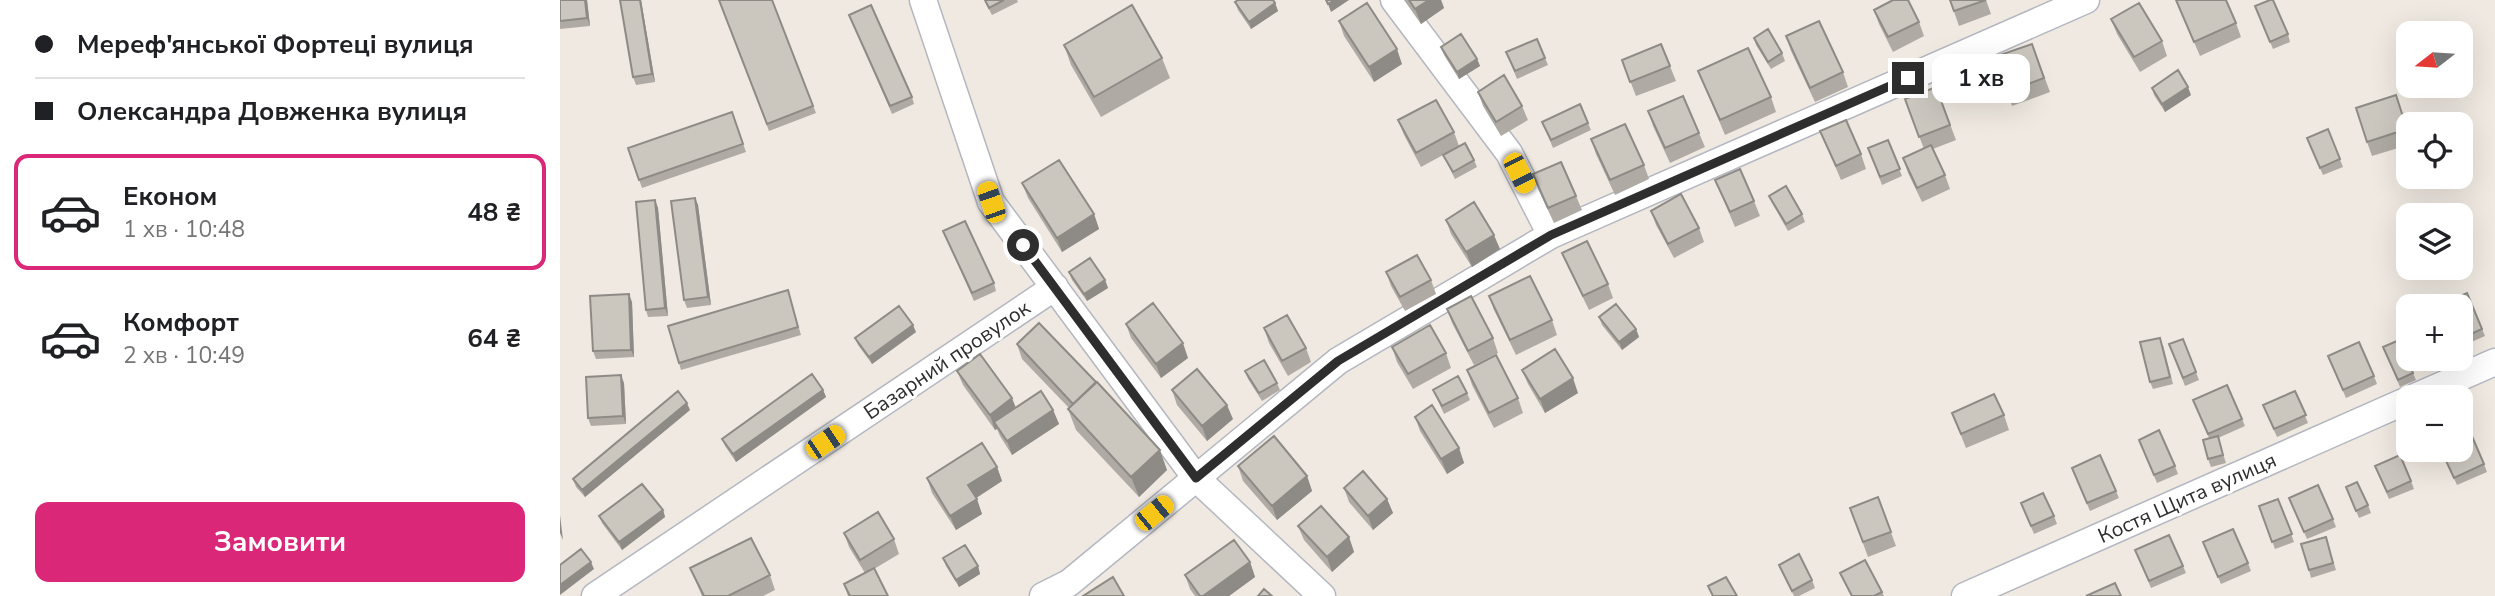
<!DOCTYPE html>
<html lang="uk">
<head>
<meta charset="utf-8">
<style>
  body { margin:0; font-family:"Nunito Sans",sans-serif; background:#f2f2f2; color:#202124; height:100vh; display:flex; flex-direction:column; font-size:26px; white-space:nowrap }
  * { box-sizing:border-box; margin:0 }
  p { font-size:23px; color:#757577 }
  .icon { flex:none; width:38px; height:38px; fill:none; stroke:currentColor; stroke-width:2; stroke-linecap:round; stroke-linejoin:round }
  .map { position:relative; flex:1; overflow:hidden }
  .panel { display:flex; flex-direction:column; background:#fff; width:560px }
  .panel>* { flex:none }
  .hud { display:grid; align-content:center; height:154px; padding:0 35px; background:#fff }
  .needle { width:46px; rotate:253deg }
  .tools { position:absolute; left:1836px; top:21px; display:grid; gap:14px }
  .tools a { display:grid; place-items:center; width:77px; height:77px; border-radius:14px; background:#fff; box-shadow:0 7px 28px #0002; font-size:35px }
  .end { position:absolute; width:32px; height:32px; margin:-16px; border:9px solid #2e2e2e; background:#fff; box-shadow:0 0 0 4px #fff }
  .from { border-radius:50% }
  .bubble { position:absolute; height:49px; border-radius:14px; background:#fff; box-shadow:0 7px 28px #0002; font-size:23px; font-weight:700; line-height:49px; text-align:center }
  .car { position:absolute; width:21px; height:42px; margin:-21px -10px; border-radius:9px; box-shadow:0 0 5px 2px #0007; background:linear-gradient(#f5c518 24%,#345 0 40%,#f5c518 0 76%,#345 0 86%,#f5c518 0) }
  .hud b { display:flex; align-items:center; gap:24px; height:66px; font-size:26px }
  .hud b+b { border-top:2px solid #e0e0e0 }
  .hud i { width:18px; height:18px; background:#202124 }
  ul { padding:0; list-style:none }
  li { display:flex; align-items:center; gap:21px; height:116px; margin:0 14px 10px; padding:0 21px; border:4px solid transparent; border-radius:14px }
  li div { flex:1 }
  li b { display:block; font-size:26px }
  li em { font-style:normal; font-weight:700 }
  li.on { border-color:#db2777 }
  li>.icon { width:63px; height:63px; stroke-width:1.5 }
  .button { display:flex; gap:14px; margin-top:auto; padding:14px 35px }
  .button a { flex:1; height:80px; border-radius:14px; background:#db2777; color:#fff; font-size:28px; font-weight:700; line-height:80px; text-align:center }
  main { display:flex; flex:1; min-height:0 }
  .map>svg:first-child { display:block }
</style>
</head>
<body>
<main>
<section class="panel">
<div class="hud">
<b><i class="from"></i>Мереф'янської Фортеці вулиця</b>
<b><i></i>Олександра Довженка вулиця</b>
</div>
<ul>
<li class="on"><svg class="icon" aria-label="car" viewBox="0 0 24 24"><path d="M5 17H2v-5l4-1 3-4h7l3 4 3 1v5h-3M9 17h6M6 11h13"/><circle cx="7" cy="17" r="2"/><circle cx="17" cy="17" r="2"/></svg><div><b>Економ</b><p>1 хв · 10:48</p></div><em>48 ₴</em></li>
<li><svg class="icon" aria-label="car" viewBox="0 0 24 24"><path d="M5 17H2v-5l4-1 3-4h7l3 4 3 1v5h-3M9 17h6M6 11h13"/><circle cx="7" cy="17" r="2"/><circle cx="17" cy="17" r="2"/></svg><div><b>Комфорт</b><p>2 хв · 10:49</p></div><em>64 ₴</em></li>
</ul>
<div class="button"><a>Замовити</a></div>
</section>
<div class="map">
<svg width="1935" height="596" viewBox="0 0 1935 596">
  <rect width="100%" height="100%" fill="#efe9e1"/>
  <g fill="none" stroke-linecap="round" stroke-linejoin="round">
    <!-- street casing -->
    <g stroke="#b4b7c1" stroke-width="29">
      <path id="street" d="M363,0L431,202L636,478L762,596
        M834,0L949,153L991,235
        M1855,397L1935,362
        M35,596L495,287
        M483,596L509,583L778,361L991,235L1526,0
        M1405,596L1848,400"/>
    </g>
    <!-- street -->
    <use href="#street" stroke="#fff" stroke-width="26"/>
  </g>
  <!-- wall -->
  <path fill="#afaba4" d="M0,0H27L30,26L0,29Z
    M81,0L95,82L76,85L73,77Z
    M159,0H212L256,113L209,131Z
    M424,0H457L458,2L432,15Z
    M844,0H881L884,8L861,24Z
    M1390,0H1426L1431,14L1399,26Z
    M1616,0L1676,23L1681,37L1640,56Z
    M675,2L715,3L718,11L691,29L678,10Z
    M1314,10L1359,22L1364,36L1333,52L1319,24Z
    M1698,14L1728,34L1730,42L1713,49Z
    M289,15L352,97L354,104L332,114Z
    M1551,19L1602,41L1607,56L1580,72L1557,34Z
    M779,21L842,64L814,82L784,36Z
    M1226,36L1283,72L1288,87L1255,102L1231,51Z
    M1194,38L1222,53L1225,61L1211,69L1196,45Z
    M977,39L988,65L957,79L946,52Z
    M1101,44L1116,81L1076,96L1062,60Z
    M1472,44L1490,92L1452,106L1434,57Z
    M504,45L602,58L610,78L541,117L511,65Z
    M881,47L917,59L920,66L899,79L884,55Z
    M1138,71L1211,97L1216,112L1165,135Z
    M1376,87L1396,140L1373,149L1385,175L1390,189L1362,202L1348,173L1343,158L1364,149L1345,99Z
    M1592,88L1631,95L1605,112L1594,95Z
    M918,92L962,106L968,120L941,136L923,106Z
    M1836,95L1848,131V145L1812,156L1807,142Z
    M1088,111L1139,133L1145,147L1110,163L1093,126Z
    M172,112L186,152L82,188L68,148Z
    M838,120L894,132L899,146L914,160L917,167L895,179L883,155L861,167L844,135Z
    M982,122L1028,123L1031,130L993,148Z
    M1768,129L1783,167L1763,175L1750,146Z
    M1260,131L1301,154L1306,169L1281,180Z
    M1031,139L1084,165L1089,179L1055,195L1036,154Z
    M1328,140L1342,176L1322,185L1308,148Z
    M973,174L1016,196L1022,210L994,223L978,189Z
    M1155,180L1194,201L1200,216L1175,227Z
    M462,183L534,214L539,229L502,252L468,198Z
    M1209,196L1242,214L1245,222L1228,231L1212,203Z
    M135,198L138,205L151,305L127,308L124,300Z
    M95,200L98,208L108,316L88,317L86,310Z
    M1091,211L1139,228L1144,242L1114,258L1096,225Z
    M886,220L940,249L912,267L891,234Z
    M383,231L434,283L436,291L414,301Z
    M1002,253L1048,284L1053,298L1029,310L1008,267Z
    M509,272L545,280L548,288L527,301L512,280Z
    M826,272L871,280L876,294L845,311L831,286Z
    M228,290L241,335L121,370L119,363Z
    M929,296L992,320L997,335L956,355L934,310Z
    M72,302L74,357L36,359L33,351Z
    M1900,306L1922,329L1925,336L1900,347Z
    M887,309L933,338L938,353L914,365L892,323Z
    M1039,317L1076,329L1079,337L1062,350L1042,325Z
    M566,324L628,358L601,378L571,338Z
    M704,328L746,348L751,362L728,376L709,343Z
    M356,332L312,364L298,345L295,338Z
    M1623,339L1639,380L1625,386L1609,344Z
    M457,344L607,470L579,497L516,430L508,409L509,408L462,359Z
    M1603,345L1613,384L1593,389L1590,382Z
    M832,347L886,353L891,368L853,389L837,362Z
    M1826,354L1853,373L1856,380L1840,387Z
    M1768,356L1814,376L1817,384L1786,398Z
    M907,370L958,398L963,413L934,428L912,385Z
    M962,370L1018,393L985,413L968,384Z
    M397,371L456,407L493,410L499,424L452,455L440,436L437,429L435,430L403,385Z
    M685,371L717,383L720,390L702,401L688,379Z
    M64,383L66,424L31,426L28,418Z
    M263,390L266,397L176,462L165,446L162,439Z
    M612,390L673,419L647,441L617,405Z
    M873,390L907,393L910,400L884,414Z
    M1735,391L1748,423L1717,437L1703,405Z
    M1633,400L1682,419L1685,426L1658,438L1666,463L1651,467L1648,459L1649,438Z
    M130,410L25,497L16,487L13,479Z
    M1392,413L1444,415L1449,430L1406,448Z
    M855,417L899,448L904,463L887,474L860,431Z
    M1579,440L1615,466L1618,474L1597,483Z
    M1881,450H1900L1924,464L1927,472L1897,485Z
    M678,466L747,476L752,491L717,520L683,481Z
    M437,467L442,481L416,498L422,514L396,530L372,493L367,478Z
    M1818,474L1851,481L1854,489L1829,499Z
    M1515,476L1556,491L1559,498L1530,511Z
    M1786,487L1808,505L1811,513L1799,518Z
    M784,488L827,499L833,513L813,530L789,502Z
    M1318,497L1336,546L1308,557L1290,508Z
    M1729,498L1773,519L1776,527L1747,539Z
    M1718,499L1734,542L1715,549L1699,506Z
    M1461,503L1494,516L1497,524L1474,534Z
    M103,510L105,517L62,550L42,523L39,516Z
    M738,526L789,537L794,552L772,572L744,540Z
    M284,533L334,539L339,554L314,569L328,596H288L284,584L305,573L289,547Z
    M1766,537L1776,570L1751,578L1749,570Z
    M1643,542L1688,563L1691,571L1661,584Z
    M1578,557L1623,566L1626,573L1591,588Z
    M383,558L418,566L420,574L399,587L386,566Z
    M690,562L695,577L669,596H635L630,589L625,575Z
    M1219,565L1252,580L1255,588L1239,596H1234Z
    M130,568L210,575L215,590L203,596H142Z
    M1280,573L1322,592L1324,596H1291Z"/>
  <!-- shaded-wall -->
  <path fill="#8e8b86" d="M25,0H27L30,26L27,18Z
    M80,0H81L95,82L92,74Z
    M775,0H789L771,12L768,4Z
    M869,0H881L884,8L861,24L855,9Z
    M715,3L718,11L691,29L689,22Z
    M837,49L842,64L814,82L809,67Z
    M917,59L920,66L899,79L897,72Z
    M1628,87L1631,95L1605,112L1602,104Z
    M135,198L138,205L151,305L148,297Z
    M95,200L98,208L108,316L105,308Z
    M534,214L539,229L502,252L497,238Z
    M934,235L940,249L912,267L906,252Z
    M545,280L548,288L527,301L524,294Z
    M69,294L72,302L74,357L71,350Z
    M353,325L356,332L312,364L309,357Z
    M1076,329L1079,337L1062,350L1059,342Z
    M623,343L628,358L601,378L596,364Z
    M61,375L64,383L66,424L63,416Z
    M1013,378L1018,393L985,413L980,399Z
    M263,390L266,397L176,462L173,454Z
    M452,398L458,413L434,422L437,429L435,430L430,415Z
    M127,403L130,410L25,497L22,490Z
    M667,405L673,419L647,441L642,426Z
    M493,410L499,424L452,455L447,441Z
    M899,448L904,463L887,474L881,459Z
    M600,450L607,470L579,497L571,477Z
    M437,467L442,481L413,500L408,485Z
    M747,476L752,491L717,520L712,506Z
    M417,499L422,514L396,530L390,516Z
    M827,499L833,513L813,530L808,516Z
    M103,510L105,517L62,550L59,542Z
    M0,515L3,540L0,533Z
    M789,537L794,552L772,572L767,557Z
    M31,562L34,569L0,595V585Z
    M690,562L695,577L669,596H643Z
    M418,566L420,574L399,587L396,580Z"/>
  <!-- building -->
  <path fill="#cbc7bf" stroke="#8e8b86" stroke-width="2" d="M0,0H25L27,18L0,21Z
    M60,0H80L92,74L73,77Z
    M159,0H212L253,106L207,124Z
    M425,0H444L429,8Z
    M678,0H713L715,3L689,22L675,2Z
    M766,0H775L768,4Z
    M849,0H869L855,9Z
    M1333,0H1348L1359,22L1328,37L1314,10Z
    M1390,0H1426L1394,11Z
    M1616,0H1666L1676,23L1634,42Z
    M1710,0H1713L1728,34L1710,42L1695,6Z
    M807,3L837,49L809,67L779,21Z
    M1579,3L1602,41L1574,57L1551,19Z
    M311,5L352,97L330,106L289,15Z
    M572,5L602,58L534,97L504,45Z
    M1259,21L1283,72L1250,88L1226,36Z
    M1208,29L1222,53L1208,62L1194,38Z
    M901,34L917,59L897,72L881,47Z
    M977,39L985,58L955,71L946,52Z
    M1101,44L1110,66L1070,82L1062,60Z
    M1472,44L1484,78L1447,92L1434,57Z
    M1188,48L1211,97L1160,120L1138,71Z
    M1618,70L1628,87L1602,104L1592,88Z
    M944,75L962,106L936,122L918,92Z
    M1376,87L1390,125L1359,137L1345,99Z
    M1836,95L1847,129L1807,142L1796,108Z
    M1123,96L1139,133L1105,148L1088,111Z
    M876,100L894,132L856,153L838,120Z
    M1020,104L1028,123L991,140L982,122Z
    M172,112L183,144L79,180L68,148Z
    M1286,120L1301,154L1276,166L1260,131Z
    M1065,124L1084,165L1050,180L1031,139Z
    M1768,129L1780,159L1760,168L1747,138Z
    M1328,140L1340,169L1320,177L1308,148Z
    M905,143L914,160L893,172L883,155Z
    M1371,145L1385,175L1357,188L1343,158Z
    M499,160L534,214L497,238L462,183Z
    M1001,162L1016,196L988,208L973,174Z
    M1180,169L1194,201L1170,212L1155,180Z
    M1226,186L1242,214L1226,224L1209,196Z
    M1121,194L1139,228L1108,244L1091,211Z
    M135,198L148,297L124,300L111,201Z
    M95,200L105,308L86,310L76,202Z
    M914,202L934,235L906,252L886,220Z
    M405,221L434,283L412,293L383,231Z
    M1027,241L1048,284L1023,296L1002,253Z
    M857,255L871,280L840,297L826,272Z
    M530,258L545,280L524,294L509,272Z
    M970,276L992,320L950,340L929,296Z
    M228,290L238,327L119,363L108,326Z
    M1907,293L1922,329L1900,339V306H1877Z
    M69,294L71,350L33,351L30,296Z
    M911,296L933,338L908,351L887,309Z
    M593,303L623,343L596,364L566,324Z
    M1056,304L1076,329L1059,342L1039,317Z
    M339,306L353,325L309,357L295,338Z
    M727,315L746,348L722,361L704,328Z
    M479,323L536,382L513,404L457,344Z
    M870,325L886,353L848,374L832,347Z
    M1600,338L1610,377L1590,382L1580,342Z
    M1623,339L1636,372L1623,378L1609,344Z
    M1839,340L1853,373L1838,380L1823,347Z
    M1799,342L1814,376L1783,390L1768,356Z
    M995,349L1013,378L980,399L962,370Z
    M420,354L452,398L430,415L397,371Z
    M936,355L958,398L929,413L907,370Z
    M704,360L717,383L699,393L685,371Z
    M637,369L667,405L642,426L612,390Z
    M252,374L263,390L173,454L162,439Z
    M61,375L63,416L28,418L26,377Z
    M898,376L907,393L882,406L873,390Z
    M537,382L600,450L571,477L508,409Z
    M1667,385L1682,419L1648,434L1633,400Z
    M118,391L127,403L22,490L13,479Z
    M481,391L493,410L447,441L434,422Z
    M1735,391L1746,415L1714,429L1703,405Z
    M1434,394L1444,415L1401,434L1392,413Z
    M872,405L899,448L881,459L855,417Z
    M1908,427L1924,464L1894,478L1881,450H1900V430Z
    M1599,430L1615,466L1594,475L1579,440Z
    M714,436L747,476L712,506L678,466Z
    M1658,436L1663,455L1648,459L1643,440Z
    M422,443L437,467L408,485L417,499L390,516L367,478Z
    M1540,455L1556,491L1527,503L1512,468Z
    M1840,455L1851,481L1827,492L1815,466Z
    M803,471L827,499L808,516L784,488Z
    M1797,482L1808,505L1796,511L1786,487Z
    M82,484L103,510L59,542L39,516Z
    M1758,485L1773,519L1744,532L1729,498Z
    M1483,493L1494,516L1471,526L1461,503Z
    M1318,497L1331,532L1303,542L1290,508Z
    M1718,499L1732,534L1712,542L1699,506Z
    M761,506L789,537L767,557L738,526Z
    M318,512L334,539L300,560L284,533Z
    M1673,529L1688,563L1658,577L1643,542Z
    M1609,535L1623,566L1589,581L1575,550Z
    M1766,537L1773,563L1749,570L1741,544Z
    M191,538L210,575L168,596H144L130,568Z
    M674,540L690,562L643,596H640L625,575Z
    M405,545L418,566L396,580L383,558Z
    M21,549L31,562L0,585V565Z
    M1239,554L1252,580L1232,591L1219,565Z
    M1305,560L1322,592L1314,596H1292L1280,573Z
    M314,568L328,596H290L284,584Z
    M553,577L564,596H523Z
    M1166,577L1177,596H1153L1148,586Z
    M1555,583L1561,596H1526Z
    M704,589L712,596H698Z"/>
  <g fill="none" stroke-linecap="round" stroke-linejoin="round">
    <!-- route -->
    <path stroke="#2e2e2e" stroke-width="9" d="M463,245L636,478L778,361L991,235L1348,78"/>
  </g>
  <g text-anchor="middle" stroke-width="6" stroke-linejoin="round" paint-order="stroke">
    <!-- street labels -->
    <g font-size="21" fill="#2e2e2e" stroke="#fff">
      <text transform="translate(387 360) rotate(-34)" y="7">Базарний провулок</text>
      <text transform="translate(1627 498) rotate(-24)" y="7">Костя Щита вулиця</text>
    </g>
  </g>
</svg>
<div class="tools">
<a><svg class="needle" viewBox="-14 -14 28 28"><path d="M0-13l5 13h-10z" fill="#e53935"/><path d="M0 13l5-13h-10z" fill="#757577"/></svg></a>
<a><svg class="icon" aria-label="locate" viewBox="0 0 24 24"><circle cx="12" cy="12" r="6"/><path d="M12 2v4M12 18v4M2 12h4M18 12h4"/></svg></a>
<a><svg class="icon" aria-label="layers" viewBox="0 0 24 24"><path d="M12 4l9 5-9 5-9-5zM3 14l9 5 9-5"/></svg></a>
<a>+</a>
<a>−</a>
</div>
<i class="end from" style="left:463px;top:245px"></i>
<i class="end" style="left:1348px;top:78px"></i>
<div class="bubble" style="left:1372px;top:54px;width:98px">1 хв</div>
<i class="car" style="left:959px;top:173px;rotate:153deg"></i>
<i class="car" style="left:431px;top:202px;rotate:341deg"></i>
<i class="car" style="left:265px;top:442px;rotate:56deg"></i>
<i class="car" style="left:594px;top:513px;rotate:51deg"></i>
</div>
</main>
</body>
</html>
